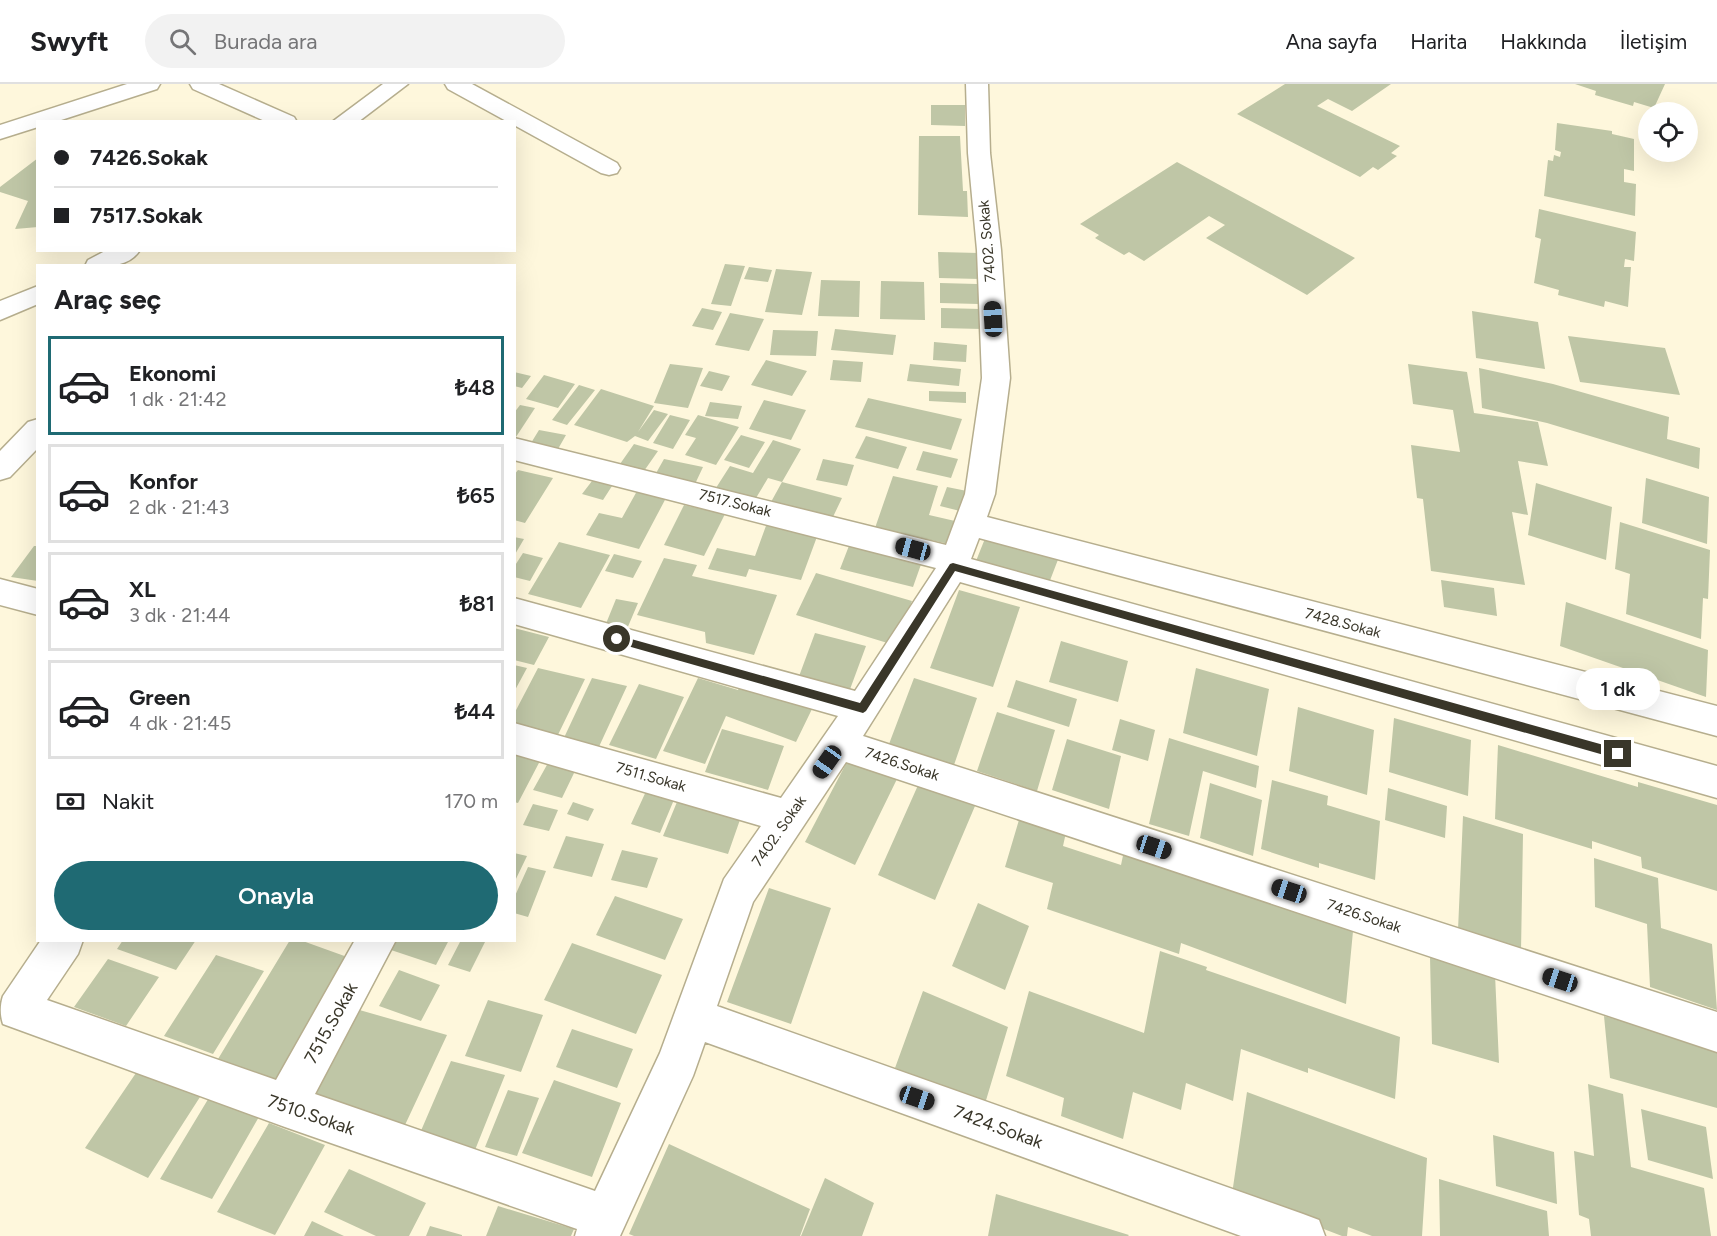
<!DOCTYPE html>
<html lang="tr">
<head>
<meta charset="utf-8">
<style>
  body { margin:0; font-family:Figtree,sans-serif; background:#f2f2f2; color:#202124; height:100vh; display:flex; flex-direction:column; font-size:22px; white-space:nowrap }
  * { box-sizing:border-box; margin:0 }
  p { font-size:20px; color:#757577 }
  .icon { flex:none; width:33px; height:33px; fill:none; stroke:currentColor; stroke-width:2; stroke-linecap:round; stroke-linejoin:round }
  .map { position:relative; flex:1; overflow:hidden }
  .drawer { position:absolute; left:36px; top:180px; width:480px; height:678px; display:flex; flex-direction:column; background:#fff; border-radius:0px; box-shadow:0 6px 24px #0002 }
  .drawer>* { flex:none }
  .banner { position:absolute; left:36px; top:36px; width:480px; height:132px; border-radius:0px; box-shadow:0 6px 24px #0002; display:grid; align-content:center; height:132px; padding:0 18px; background:#fff }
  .tools { position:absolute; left:1638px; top:18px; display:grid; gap:12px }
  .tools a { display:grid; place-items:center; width:60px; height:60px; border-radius:50%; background:#fff; box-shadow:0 6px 24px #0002; font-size:30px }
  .end { position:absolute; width:27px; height:27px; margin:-14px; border:8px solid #393629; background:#fff; box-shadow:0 0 0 3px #fff }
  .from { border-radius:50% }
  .bubble { position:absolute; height:42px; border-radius:21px; background:#fff; box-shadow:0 6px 24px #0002; font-size:20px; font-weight:600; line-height:42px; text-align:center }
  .car { position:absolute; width:18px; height:36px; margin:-18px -9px; border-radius:8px; box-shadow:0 0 4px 2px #0007; background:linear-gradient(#222 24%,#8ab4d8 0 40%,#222 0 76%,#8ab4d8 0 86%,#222 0) }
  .banner b { display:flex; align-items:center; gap:21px; height:57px; font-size:22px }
  .banner b+b { border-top:2px solid #e0e0e0 }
  .banner i { width:15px; height:15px; background:#202124 }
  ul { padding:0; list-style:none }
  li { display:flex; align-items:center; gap:18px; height:99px; margin:0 12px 9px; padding:0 6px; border:3px solid #e0e0e0; border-radius:0px }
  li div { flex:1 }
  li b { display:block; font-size:22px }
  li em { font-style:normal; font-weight:600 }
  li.on { border-color:#1f6a73 }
  li>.icon { width:54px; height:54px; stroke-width:1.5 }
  h2 { padding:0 18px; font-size:27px; line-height:72px }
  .pay { display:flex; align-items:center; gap:15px; height:66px; padding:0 18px; font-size:22px }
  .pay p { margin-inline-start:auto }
  .action { display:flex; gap:12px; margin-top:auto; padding:12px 18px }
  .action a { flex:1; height:69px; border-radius:36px; background:#1f6a73; color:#fff; font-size:24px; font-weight:600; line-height:69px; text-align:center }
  header { display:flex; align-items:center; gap:36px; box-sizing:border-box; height:84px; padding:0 30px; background:#fff; border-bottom:2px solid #e0e0e0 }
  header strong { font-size:28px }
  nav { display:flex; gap:33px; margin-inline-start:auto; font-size:21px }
  .search { width:420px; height:54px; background:#f2f2f2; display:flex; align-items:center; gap:15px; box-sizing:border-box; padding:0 21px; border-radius:33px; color:#757577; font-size:22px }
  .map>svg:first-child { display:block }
</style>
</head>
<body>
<header>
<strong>Swyft</strong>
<div class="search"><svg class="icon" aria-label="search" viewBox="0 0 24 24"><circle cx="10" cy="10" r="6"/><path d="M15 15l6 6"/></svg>Burada ara</div>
<nav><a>Ana sayfa</a><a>Harita</a><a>Hakkında</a><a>İletişim</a></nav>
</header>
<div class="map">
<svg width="1717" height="1152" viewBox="0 0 1717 1152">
  <rect width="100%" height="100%" fill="#fef7dc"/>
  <!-- building -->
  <path fill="#bfc6a6" d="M1285,0H1391L1352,27L1328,15L1317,22L1400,62L1391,69L1397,72L1378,86L1373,83L1360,93L1237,30Z
    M1575,0H1665L1654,24L1634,18L1633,22L1595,11L1596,7Z
    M931,21H965V42L931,41Z
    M1557,39L1612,47V50L1634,55V87L1624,85V98L1636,100L1635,132L1544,112L1548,76L1553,77L1554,71L1560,73L1561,68L1555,66Z
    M919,52H960L963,107H967L968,133L918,131Z
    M38,74V143L15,145L28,117L0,108V103Z
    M1177,78L1355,174L1307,211L1206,154L1225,141L1209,132L1144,177L1129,168L1124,171L1095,154L1099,151L1080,140Z
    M1539,125L1636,148L1634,177L1625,175L1624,183H1631L1628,223L1605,217L1604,223L1558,211L1559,206L1534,199L1541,155L1535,153Z
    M938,168L979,169L980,195L939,194Z
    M725,180L745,182L731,222L711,220Z
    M749,183L772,186L768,198L744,195Z
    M776,185L812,188L802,231L765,228Z
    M821,196L860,197L859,233L818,232Z
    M881,197L924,198L925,236L880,235Z
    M940,199L977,200L979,220L940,219Z
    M702,224L722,228L713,246L692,242Z
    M941,224L981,225L982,245L941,244Z
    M1472,227L1538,238L1545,285L1476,274Z
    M730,229L764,235L749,267L715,261Z
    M835,245L896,251L893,271L831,266Z
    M773,246L818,247L816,272L770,271Z
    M1568,252L1665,264L1680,311L1580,298Z
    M934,258L967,261L966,278L933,276Z
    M766,276L807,287L792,312L751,301Z
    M833,276L863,278L861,298L830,296Z
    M670,280L703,284L688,324L654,319Z
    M910,280L961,285L959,302L907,297Z
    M1408,280L1467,288L1474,329L1538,338L1548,382L1518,377L1528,431L1512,428L1525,501L1431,487L1423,415L1417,414L1411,361L1460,368L1453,326L1413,320Z
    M1479,284L1553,300L1669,333L1667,355L1700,364L1699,385L1547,339L1482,324Z
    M709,287L730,292L722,307L700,302Z
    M514,288L531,292L522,304L514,302Z
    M544,291L575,300L558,324L526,315Z
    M579,301L595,306L567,341L552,336Z
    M601,305L654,322L638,348L654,326L668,330L648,357L635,352L627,358L574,341Z
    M929,307L966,308V319L929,317Z
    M868,314L962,335L951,366L855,343Z
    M764,316L806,326L791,356L749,345Z
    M710,318L742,322L738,335L705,332Z
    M520,321L535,324L514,356V329Z
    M670,331L690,336L673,365L653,359Z
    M698,331L739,343L716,381L685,371L696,354L685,351Z
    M539,346L566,351L558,365L531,359Z
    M741,351L765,358L749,384L724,376Z
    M866,352L907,363L898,385L855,374Z
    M773,356L801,365L782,398L768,394L753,419L714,407L730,382L753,389Z
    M634,360L658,367L644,387L620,380Z
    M923,367L958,375L951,394L916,386Z
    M664,375L703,383L695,400L655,391Z
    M823,375L854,381L847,402L816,396Z
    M518,386L553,394L525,439L514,436V391Z
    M893,392L938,402L929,431L955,437L949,460L875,444Z
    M1646,394L1709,413L1707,460L1642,439Z
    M592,397L612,402L603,416L582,410Z
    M782,398L842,414L832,435L771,418Z
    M1536,399L1612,423L1606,476L1528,451Z
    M947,403L967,407L960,427L940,422Z
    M637,407L666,414L639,465L586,451L599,429L622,434Z
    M684,421L725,430L704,472L664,461Z
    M1620,438L1710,466L1708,515L1703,514L1701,555L1626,530L1630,490L1615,485Z
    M767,439L818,450L801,496L749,485L746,493L708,485L717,464L755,472Z
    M986,452L1059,473L1049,499L976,477Z
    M514,453L524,455L514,472Z
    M852,454L924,472L913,503L840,485Z
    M559,458L610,471L581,524L528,510Z
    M34,462H38V497L11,493Z
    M523,469L543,474L530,497L514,493V483Z
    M614,470L642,477L633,494L605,487Z
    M664,474L697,481L692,492L777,511L754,571L706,559L705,548L637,531Z
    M816,489L912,517L894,561L796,531Z
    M1441,496L1494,504L1497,532L1444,523Z
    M959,506L1020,523L993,603L930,584Z
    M616,515L638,519L624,552L603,547Z
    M1566,518L1708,566L1706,613L1560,562Z
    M514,544L549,553L534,581L514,576Z
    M815,549L866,562L849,608L798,595Z
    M1061,557L1128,577L1118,618L1049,598Z
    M514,581L527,584L514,608Z
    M538,584L585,595L555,657L514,647V630Z
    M1196,584L1269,605L1257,672L1183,649Z
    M592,594L627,602L597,667L562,658Z
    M698,594L738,606L741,600L812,625L796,658L726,632L705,680L663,667Z
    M914,594L977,614L954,681L889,660Z
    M1016,596L1077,615L1069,643L1007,623Z
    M639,600L684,613L656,675L609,661Z
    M1298,623L1374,646L1367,711L1289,687Z
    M997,628L1055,646L1037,707L977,687Z
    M1394,634L1471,656L1468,712L1389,688Z
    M1120,635L1155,646L1148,677L1112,666Z
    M722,645L784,662L768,706L705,688Z
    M1169,654L1259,682L1256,704L1203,687L1189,752L1149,740Z
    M1067,655L1121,672L1109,725L1052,706Z
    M1498,661L1638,703V698L1717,721V807L1642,784L1641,773L1592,757V765L1495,735Z
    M514,667L541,675L518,719L514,718Z
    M849,674L897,695L855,781L805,758Z
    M548,679L575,687L562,714L533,706Z
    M1272,696L1328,712L1327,721L1380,737L1375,796L1319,779V784L1261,765Z
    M919,699L975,722L935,816L878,791Z
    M1210,699L1262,716L1253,772L1200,754Z
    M648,703L676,711L660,749L631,740Z
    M1388,704L1447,722L1445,754L1385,736Z
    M679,713L742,730L728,770L663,752Z
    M573,718L594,725L588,737L567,730Z
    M533,720L558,726L549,747L523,741Z
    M1021,729L1067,744L1063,762L1121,781L1125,762L1354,837L1346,920L1181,859L1179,870L1047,825L1053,799L1005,783Z
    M1463,732L1523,750L1521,867L1458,846Z
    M566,752L604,760L592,793L553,784Z
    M622,766L658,774L647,804L611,796Z
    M514,769L527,772L514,799Z
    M1594,774L1658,794L1661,844L1712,860L1717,926L1650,903L1647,840L1595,823Z
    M528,783L546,787L528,833L514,829V814Z
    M769,804L831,824L791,940L727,918Z
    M615,812L683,835L665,876L596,851Z
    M978,819L1029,842L1005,906L952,882Z
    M123,856H196L176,886L117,865Z
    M290,856H300L350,874L279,998L218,975Z
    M397,856H449L436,881L391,866Z
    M461,856H486L470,888L448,881Z
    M572,859L662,891L636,950L544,916Z
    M1160,867L1207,883L1206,886L1400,953L1395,1015L1308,984V989L1241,965L1233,1017L1186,999L1181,1026L1133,1008L1123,1055L1061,1032L1064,1014L1006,992L1029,907L1144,949Z
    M216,871L264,887L213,970L164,952Z
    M1430,873L1495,890L1499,979L1432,960Z
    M108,875L159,893L126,942L74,923Z
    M399,886L440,901L421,937L379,922Z
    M923,907L1008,943L984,1023L895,984Z
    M488,916L543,931L521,988L465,972Z
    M356,925L447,951L405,1041L311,1011Z
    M1604,932L1717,963V1024L1610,994Z
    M572,945L633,965L617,1004L556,983Z
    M451,977L505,991L475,1066L420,1049Z
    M138,986L200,1013L148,1094L85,1064Z
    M554,996L621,1019L592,1093L522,1069Z
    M1588,1000L1623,1010L1631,1083L1704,1104L1711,1152H1591L1589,1135L1579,1131L1574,1067L1594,1072Z
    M508,1006L539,1014L517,1072L485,1063Z
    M1247,1008L1427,1074L1422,1152H1372L1348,1143L1347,1152H1342L1232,1110Z
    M210,1012L260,1031L212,1115L160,1095Z
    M1641,1025L1706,1043L1713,1095L1648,1076Z
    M269,1039L325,1061L275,1151L217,1128Z
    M1493,1051L1554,1068L1557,1120L1496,1102Z
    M669,1060L810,1125L800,1152H634L629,1150Z
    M349,1085L426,1119L409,1152H376L324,1128Z
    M825,1094L874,1119L862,1152H801Z
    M1439,1095L1547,1127L1549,1152H1440Z
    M996,1110L1129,1151L1128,1152H988Z
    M498,1122L574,1145L571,1152H486Z
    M312,1137L344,1152H304Z
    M430,1142L462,1151V1152H426Z"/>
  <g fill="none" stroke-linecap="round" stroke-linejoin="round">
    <!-- street casing -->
    <g stroke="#b6ae8e" stroke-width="3">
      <path id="street" d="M127,0H160L157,5L55,38H38V43L0,55V41Z
        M190,0H219L294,33L297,38H267L193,5Z
        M383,0H408L358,38H332Z
        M445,0H472L617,79L620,84L617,89L609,91L601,89L514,41V38H508L448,5Z
        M966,0H988L990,69L1001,166L1010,294L995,410L987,433L1717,622V652L979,454L971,475L1717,682V714L960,498L863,652L1717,928V968L846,678L753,818L717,922L1303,1130L1319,1136L1325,1152H1241L705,958L693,992L620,1152H575L577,1145L285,1043L3,940C0,931 0,921 3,912L41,856H83L78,870L47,916L276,996L355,856H396L315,1010L595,1107L660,969L724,795L761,742L514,670V639L781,714L838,632L514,540V514L855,607L936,484L514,376V354L946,461L965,410L982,294L977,166L968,69Z
        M107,166H140C128,185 104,182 85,182L88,176Z
        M38,202V220L0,236V217Z
        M38,335V364L10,393L0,396V367L28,338Z
        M0,495L38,505V531L0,521Z"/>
    </g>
    <!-- street -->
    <use href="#street" fill="#fff" fill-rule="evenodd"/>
  </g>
  <!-- route -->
  <path fill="#393629" d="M953,479L1618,665L1623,670L1618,675L955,487L866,627L863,629L617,559L613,555L617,551L860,619L950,480Z"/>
  <g text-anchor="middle" stroke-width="4.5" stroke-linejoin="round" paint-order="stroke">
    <!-- street labels -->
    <g font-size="15" fill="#393629" stroke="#fff">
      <text transform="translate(987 157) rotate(-95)" y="5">7402. Sokak</text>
      <text transform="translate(735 419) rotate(14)" y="5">7517.Sokak</text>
      <text transform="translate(1343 539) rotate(15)" y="5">7428.Sokak</text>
      <text transform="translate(902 680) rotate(18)" y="5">7426.Sokak</text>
      <text transform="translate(651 693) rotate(16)" y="5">7511.Sokak</text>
      <text transform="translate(779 747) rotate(-55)" y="5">7402. Sokak</text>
      <text transform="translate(1364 832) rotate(18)" y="5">7426.Sokak</text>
    </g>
    <!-- near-street labels -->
    <g font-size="18" fill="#393629" stroke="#fff">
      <text transform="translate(331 939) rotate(-61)" y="6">7515.Sokak</text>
      <text transform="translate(311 1031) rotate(19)" y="6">7510.Sokak</text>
      <text transform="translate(998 1043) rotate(20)" y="6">7424.Sokak</text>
    </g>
  </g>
</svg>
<div class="tools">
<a><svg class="icon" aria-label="locate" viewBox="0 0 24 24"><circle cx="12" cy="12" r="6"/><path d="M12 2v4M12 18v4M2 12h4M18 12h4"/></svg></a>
</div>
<i class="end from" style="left:617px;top:555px"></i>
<i class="end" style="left:1618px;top:670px"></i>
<div class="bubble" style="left:1576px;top:584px;width:84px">1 dk</div>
<i class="car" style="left:993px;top:235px;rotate:357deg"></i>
<i class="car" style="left:913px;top:465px;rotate:285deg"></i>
<i class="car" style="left:827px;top:678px;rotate:215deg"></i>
<i class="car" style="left:1154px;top:763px;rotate:108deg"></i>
<i class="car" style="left:1289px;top:807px;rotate:288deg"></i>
<i class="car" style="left:1560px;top:896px;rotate:288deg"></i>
<i class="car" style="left:917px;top:1014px;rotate:109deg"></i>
<div class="banner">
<b><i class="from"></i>7426.Sokak</b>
<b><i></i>7517.Sokak</b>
</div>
<section class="drawer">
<h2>Araç seç</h2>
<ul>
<li class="on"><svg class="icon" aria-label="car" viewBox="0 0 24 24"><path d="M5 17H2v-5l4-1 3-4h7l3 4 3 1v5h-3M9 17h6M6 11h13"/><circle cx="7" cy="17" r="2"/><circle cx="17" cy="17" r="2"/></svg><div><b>Ekonomi</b><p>1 dk · 21:42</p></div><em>₺48</em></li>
<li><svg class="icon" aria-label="car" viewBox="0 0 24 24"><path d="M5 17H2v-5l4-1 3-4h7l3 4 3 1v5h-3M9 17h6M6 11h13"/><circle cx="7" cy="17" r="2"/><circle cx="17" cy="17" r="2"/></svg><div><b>Konfor</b><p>2 dk · 21:43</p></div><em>₺65</em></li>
<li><svg class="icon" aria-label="car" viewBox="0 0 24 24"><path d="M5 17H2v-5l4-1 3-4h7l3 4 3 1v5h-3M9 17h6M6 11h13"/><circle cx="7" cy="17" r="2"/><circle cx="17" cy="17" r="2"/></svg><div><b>XL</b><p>3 dk · 21:44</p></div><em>₺81</em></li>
<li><svg class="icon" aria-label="car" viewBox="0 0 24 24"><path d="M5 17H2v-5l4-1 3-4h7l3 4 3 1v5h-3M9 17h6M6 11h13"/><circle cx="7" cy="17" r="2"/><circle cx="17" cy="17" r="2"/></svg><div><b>Green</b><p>4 dk · 21:45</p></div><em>₺44</em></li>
</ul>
<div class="pay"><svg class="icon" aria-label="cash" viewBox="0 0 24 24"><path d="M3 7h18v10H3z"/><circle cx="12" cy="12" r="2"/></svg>Nakit<p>170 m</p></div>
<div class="action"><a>Onayla</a></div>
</section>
</div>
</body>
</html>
